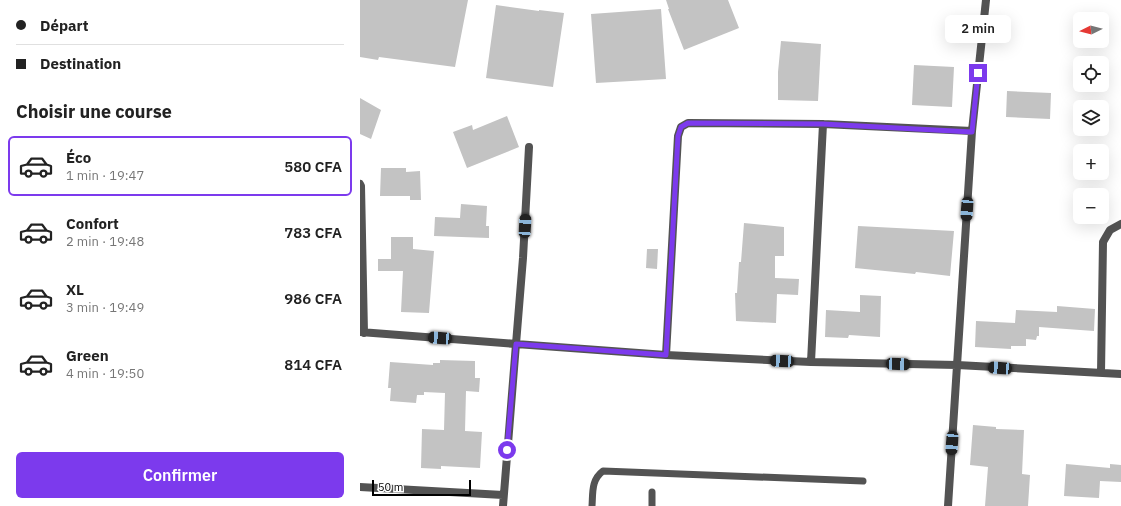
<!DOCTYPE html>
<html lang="fr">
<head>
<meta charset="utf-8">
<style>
  body { margin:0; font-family:"IBM Plex Sans",sans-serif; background:#f6f6f6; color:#222; height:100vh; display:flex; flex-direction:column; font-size:15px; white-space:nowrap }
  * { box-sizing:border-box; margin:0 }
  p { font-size:13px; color:#767676 }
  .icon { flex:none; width:22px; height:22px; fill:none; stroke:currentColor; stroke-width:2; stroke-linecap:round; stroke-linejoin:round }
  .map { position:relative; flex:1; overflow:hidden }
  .details { display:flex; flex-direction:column; background:#fff; width:360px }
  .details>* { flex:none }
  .hud { display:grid; align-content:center; height:88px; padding:0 16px; background:#fff }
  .needle { width:26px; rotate:264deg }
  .controls { position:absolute; left:713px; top:12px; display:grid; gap:8px }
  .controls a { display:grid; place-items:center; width:36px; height:36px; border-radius:6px; background:#fff; box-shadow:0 4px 16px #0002; font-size:20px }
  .scale { position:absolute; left:12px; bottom:10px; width:99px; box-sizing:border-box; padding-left:4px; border:2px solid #000; border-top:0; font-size:11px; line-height:14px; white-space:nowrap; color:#000; -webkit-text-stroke:3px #fff; paint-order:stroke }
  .end { position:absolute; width:18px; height:18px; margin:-9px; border:5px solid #7c3aed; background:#fff; box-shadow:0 0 0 2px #fff }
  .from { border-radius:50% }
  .bubble { position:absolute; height:28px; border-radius:6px; background:#fff; box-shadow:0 4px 16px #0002; font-size:13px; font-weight:600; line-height:28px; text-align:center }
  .car { position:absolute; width:12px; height:24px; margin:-12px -6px; border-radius:5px; box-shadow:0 0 3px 1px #0007; background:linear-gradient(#222 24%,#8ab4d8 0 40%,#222 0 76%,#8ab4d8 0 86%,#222 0) }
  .hud b { display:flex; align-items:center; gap:14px; height:38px; font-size:15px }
  .hud b+b { border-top:1px solid #e0e0e0 }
  .hud i { width:10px; height:10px; background:#222 }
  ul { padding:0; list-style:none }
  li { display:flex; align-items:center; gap:12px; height:60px; margin:0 8px 6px; padding:0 8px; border:2px solid transparent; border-radius:6px }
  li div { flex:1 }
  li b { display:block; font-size:15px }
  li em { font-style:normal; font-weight:600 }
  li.active { border-color:#7c3aed }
  li>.icon { width:36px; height:36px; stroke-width:1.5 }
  h2 { padding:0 16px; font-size:18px; line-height:48px }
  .cta { display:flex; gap:8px; margin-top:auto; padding:8px 16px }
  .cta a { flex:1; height:46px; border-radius:6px; background:#7c3aed; color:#fff; font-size:16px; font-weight:600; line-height:46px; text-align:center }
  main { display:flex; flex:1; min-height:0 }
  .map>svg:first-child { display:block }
</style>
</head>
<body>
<main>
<section class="details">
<div class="hud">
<b><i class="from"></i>Départ</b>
<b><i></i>Destination</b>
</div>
<h2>Choisir une course</h2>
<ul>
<li class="active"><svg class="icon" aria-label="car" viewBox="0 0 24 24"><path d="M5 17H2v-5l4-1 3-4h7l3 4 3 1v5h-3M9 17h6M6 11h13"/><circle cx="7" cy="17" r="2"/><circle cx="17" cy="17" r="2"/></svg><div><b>Éco</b><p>1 min · 19:47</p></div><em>580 CFA</em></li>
<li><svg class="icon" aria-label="car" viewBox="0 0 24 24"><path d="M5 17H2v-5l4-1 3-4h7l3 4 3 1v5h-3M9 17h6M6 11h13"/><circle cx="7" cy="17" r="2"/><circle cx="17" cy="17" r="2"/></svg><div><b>Confort</b><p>2 min · 19:48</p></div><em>783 CFA</em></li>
<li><svg class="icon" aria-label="car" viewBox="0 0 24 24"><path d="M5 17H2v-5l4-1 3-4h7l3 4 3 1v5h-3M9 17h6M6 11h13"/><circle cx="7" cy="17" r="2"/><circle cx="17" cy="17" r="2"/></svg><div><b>XL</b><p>3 min · 19:49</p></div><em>986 CFA</em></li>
<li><svg class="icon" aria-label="car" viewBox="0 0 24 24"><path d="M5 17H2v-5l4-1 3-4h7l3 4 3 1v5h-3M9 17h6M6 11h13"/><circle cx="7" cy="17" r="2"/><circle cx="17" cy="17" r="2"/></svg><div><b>Green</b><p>4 min · 19:50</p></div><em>814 CFA</em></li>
</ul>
<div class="cta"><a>Confirmer</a></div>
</section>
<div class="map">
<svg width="761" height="506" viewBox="0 0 761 506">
  <rect width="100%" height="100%" fill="#fff"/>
  <!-- building -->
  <path fill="#c3c3c3" d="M0,0H108L95,67L19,57L18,60L0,57Z
    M306,0H368L379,28L324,50L308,9H309Z
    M136,5L179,11V10L204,13L193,87L126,78Z
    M301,9L306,79L236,83L231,14Z
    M421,41L461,44L458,101L418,100V72Z
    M554,65L594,67L592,107L552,105Z
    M647,91L691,93L690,119L646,117Z
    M0,98L21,110L11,139L0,134Z
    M147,116L159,147L107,168L93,132L112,125L113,130Z
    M21,168H46V172L60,171L61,200H50V196H20Z
    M101,204L127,206L126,226H129V238L74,236L75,217L100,218Z
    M384,223L424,227V256H415V278L439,279L438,295L417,294L416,323L376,321L375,293H377L379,262H381Z
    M498,226L594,231L590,276L556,272L555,274L495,268Z
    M31,237H53V249L74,251L69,313L41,312L43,271H18V259H31Z
    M287,249H298L297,269L286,268Z
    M500,295L521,296L520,337L489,335L488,338L465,337L466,310L500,312Z
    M697,306L735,309L734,331L679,327V336H677L676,340L666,339V346H651V349L615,347L616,321L655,323L656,310L697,312Z
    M80,360L115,361V378H120L119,392L106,391L105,431L122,432L120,468L81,466V469L61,468L62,429L84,430L85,393L64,392V395H57L56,403L30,401L31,388H28L30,362L73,365V363H80Z
    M613,425L636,427V429L664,430L662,474L670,475L668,506H625L628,467L610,465Z
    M706,464L750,468V464L761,465V482L740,481L739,498L704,496Z"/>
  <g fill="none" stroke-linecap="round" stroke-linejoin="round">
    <!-- service -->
    <path stroke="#535353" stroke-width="7" d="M232,506C233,493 231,480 243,471L503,481
      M292,506V492"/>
    <!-- minor -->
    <path stroke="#535353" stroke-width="8" d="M169,147L163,258L156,344L306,355L451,362L597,365L761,374
      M0,184L1,186L4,333
      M0,332L156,344L143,506
      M306,355L318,136L321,127L328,123L463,124L612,131
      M451,362L463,124
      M741,373L743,242L750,230L761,224
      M0,487L143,495
      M588,506L612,131L626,0"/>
  </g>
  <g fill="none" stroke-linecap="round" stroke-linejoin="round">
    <!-- route -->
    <path stroke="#7c3aed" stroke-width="5" d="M147,450L156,344L306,355L318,136L321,127L328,123L463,124L612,132L618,73"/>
  </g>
</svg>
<div class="controls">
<a><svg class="needle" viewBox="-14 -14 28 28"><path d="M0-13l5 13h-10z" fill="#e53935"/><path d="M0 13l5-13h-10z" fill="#767676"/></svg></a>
<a><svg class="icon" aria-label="locate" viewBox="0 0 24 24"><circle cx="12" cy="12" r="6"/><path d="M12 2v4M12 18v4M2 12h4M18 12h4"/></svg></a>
<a><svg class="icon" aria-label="layers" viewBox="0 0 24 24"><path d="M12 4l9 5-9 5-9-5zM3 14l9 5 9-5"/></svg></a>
<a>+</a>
<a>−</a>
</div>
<div class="scale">50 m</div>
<i class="end from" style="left:147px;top:450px"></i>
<i class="end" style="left:618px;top:73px"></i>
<div class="bubble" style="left:585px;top:15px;width:66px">2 min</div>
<i class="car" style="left:607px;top:209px;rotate:184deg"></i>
<i class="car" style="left:165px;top:226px;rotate:3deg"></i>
<i class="car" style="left:80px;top:338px;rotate:274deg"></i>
<i class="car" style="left:422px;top:361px;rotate:273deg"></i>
<i class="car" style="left:538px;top:364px;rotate:92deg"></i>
<i class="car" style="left:640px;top:368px;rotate:274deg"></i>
<i class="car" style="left:592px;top:443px;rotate:184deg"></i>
</div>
</main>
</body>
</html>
